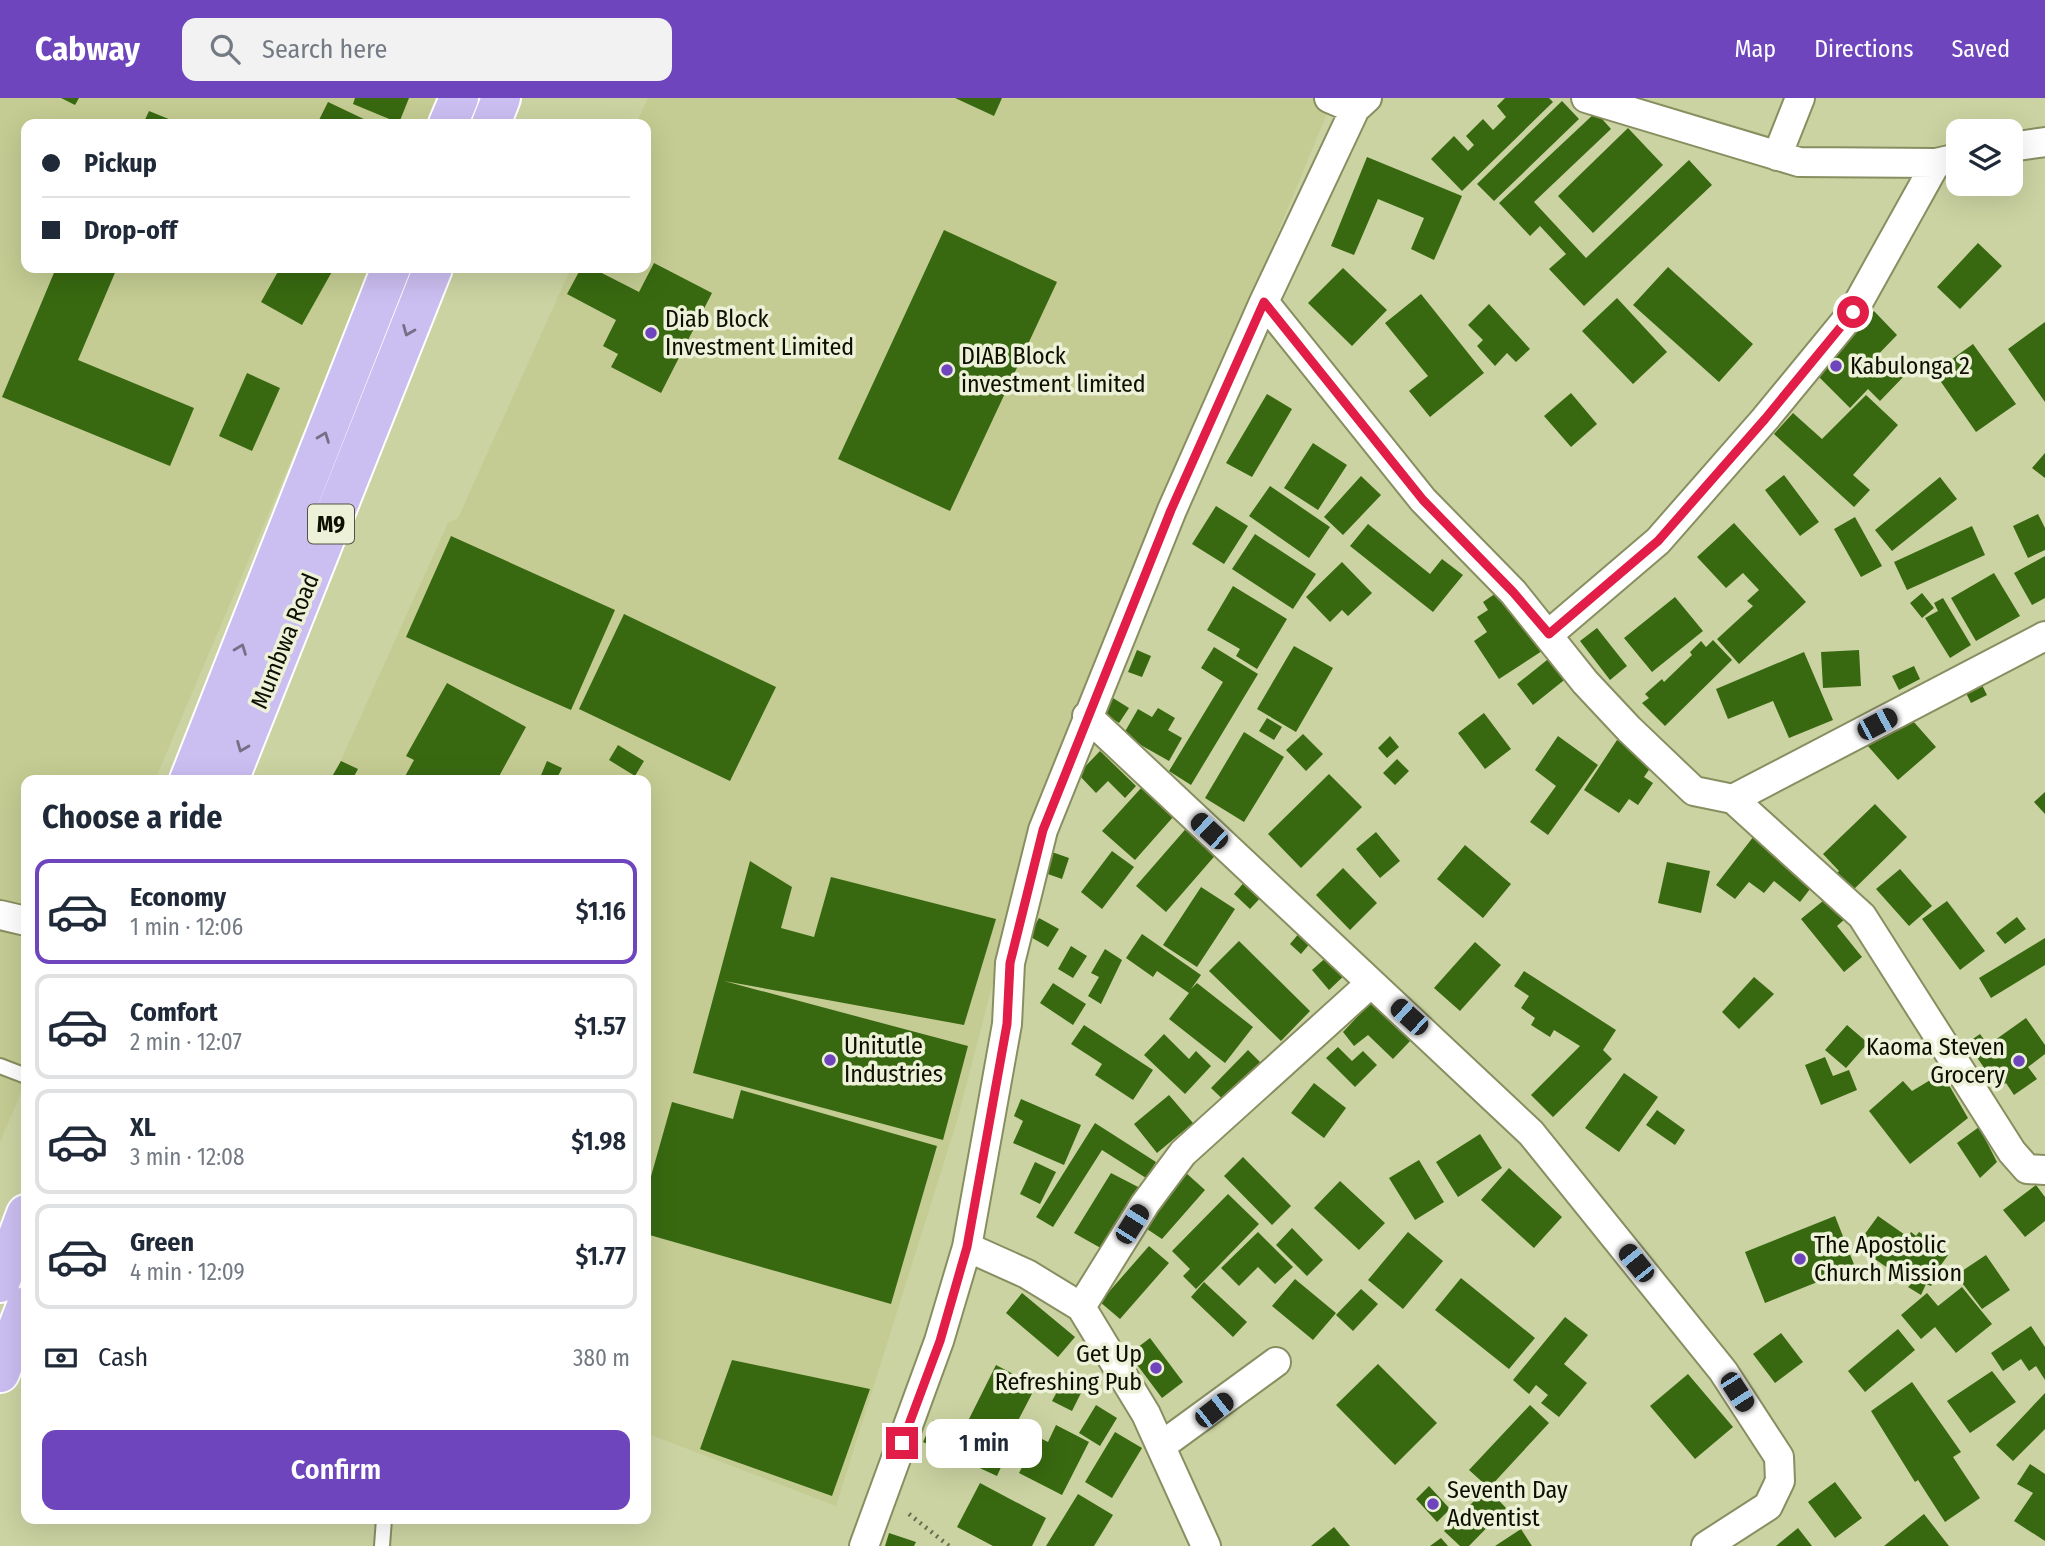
<!DOCTYPE html>
<html lang="en">
<head>
<meta charset="utf-8">
<style>
  body { margin:0; font-family:"Fira Sans Condensed",sans-serif; background:#f2f2f3; color:#1f2937; height:100vh; display:flex; flex-direction:column; font-size:26px; white-space:nowrap }
  * { box-sizing:border-box; margin:0 }
  p { font-size:23px; color:#747a83 }
  .icon { flex:none; width:38px; height:38px; fill:none; stroke:currentColor; stroke-width:2; stroke-linecap:round; stroke-linejoin:round }
  .map { position:relative; flex:1; overflow:hidden }
  .side { position:absolute; left:21px; top:677px; width:630px; height:749px; display:flex; flex-direction:column; background:#fff; border-radius:14px; box-shadow:0 7px 28px #0002 }
  .side>* { flex:none }
  .banner { position:absolute; left:21px; top:21px; width:630px; height:154px; border-radius:14px; box-shadow:0 7px 28px #0002; display:grid; align-content:center; height:154px; padding:0 21px; background:#fff }
  .fabs { position:absolute; left:1946px; top:21px; display:grid; gap:14px }
  .fabs a { display:grid; place-items:center; width:77px; height:77px; border-radius:14px; background:#fff; box-shadow:0 7px 28px #0002; font-size:35px }
  .end { position:absolute; width:32px; height:32px; margin:-16px; border:9px solid #e11d48; background:#fff; box-shadow:0 0 0 4px #fff }
  .from { border-radius:50% }
  .bubble { position:absolute; height:49px; border-radius:14px; background:#fff; box-shadow:0 7px 28px #0002; font-size:23px; font-weight:600; line-height:49px; text-align:center }
  .car { position:absolute; width:21px; height:42px; margin:-21px -10px; border-radius:9px; box-shadow:0 0 5px 2px #0007; background:linear-gradient(#222 24%,#8ab4d8 0 40%,#222 0 76%,#8ab4d8 0 86%,#222 0) }
  .banner b { display:flex; align-items:center; gap:24px; height:66px; font-size:26px }
  .banner b+b { border-top:2px solid #e0e1e3 }
  .banner i { width:18px; height:18px; background:#1f2937 }
  ul { padding:0; list-style:none }
  li { display:flex; align-items:center; gap:21px; height:105px; margin:0 14px 10px; padding:0 7px; border:4px solid #e0e1e3; border-radius:14px }
  li div { flex:1 }
  li b { display:block; font-size:26px }
  li em { font-style:normal; font-weight:600 }
  li.active { border-color:#6e45bd }
  li>.icon { width:63px; height:63px; stroke-width:1.5 }
  h2 { padding:0 21px; font-size:32px; line-height:84px }
  .pay { display:flex; align-items:center; gap:18px; height:77px; padding:0 21px; font-size:26px }
  .pay p { margin-inline-start:auto }
  .cta { display:flex; gap:14px; margin-top:auto; padding:14px 21px }
  .cta a { flex:1; height:80px; border-radius:14px; background:#6e45bd; color:#fff; font-size:28px; font-weight:600; line-height:80px; text-align:center }
  header { display:flex; align-items:center; gap:42px; box-sizing:border-box; height:98px; padding:0 35px; background:#6e45bd; color:#fff }
  header strong { font-size:33px }
  nav { display:flex; gap:38px; margin-inline-start:auto; font-size:24px }
  .search { width:490px; height:63px; background:#f2f2f3; display:flex; align-items:center; gap:18px; box-sizing:border-box; padding:0 24px; border-radius:14px; color:#747a83; font-size:26px }
  .map>svg:first-child { display:block }
</style>
</head>
<body>
<header>
<strong>Cabway</strong>
<div class="search"><svg class="icon" aria-label="search" viewBox="0 0 24 24"><circle cx="10" cy="10" r="6"/><path d="M15 15l6 6"/></svg>Search here</div>
<nav><a>Map</a><a>Directions</a><a>Saved</a></nav>
</header>
<div class="map">
<svg width="2045" height="1448" viewBox="0 0 2045 1448">
  <rect width="100%" height="100%" fill="#cbd3a2"/>
  <!-- built -->
  <path fill="#c4cc93" d="M0,0H446L435,26H26V170H373L155,682H26V983L0,1044Z
    M648,0L1333,1L1037,716L957,1023L836,1408L646,1335V682H332L448,425L458,420L571,170H646V26H636Z"/>
  <!-- building -->
  <path fill="#386910" d="M61,0H79L75,7Z
    M355,0H409L399,25L353,6Z
    M955,0H1002L994,18Z
    M1505,0H1549L1553,4L1462,93L1431,61L1454,38L1468,53L1474,47L1466,38L1483,21L1493,32L1506,19L1497,8Z
    M1562,3L1579,21L1494,103L1477,86Z
    M328,4L368,23L366,26H317Z
    M149,13L181,26H143Z
    M1596,14L1611,31L1534,104L1586,160L1689,62L1712,87L1584,208L1549,171L1566,156L1540,128L1530,138L1499,105Z
    M1628,30L1663,67L1593,135L1558,98Z
    M1367,59L1462,98L1434,162L1411,151L1424,120L1378,101L1354,157L1331,148Z
    M944,132L1057,184L950,413L838,361Z
    M1978,145L2002,168L1960,211L1937,189Z
    M654,165L712,195L661,295L611,269L618,256L603,248L616,222L567,196L581,170H592L639,194Z
    M1668,169L1753,246L1719,284L1633,207Z
    M56,170H117L78,262L194,310L170,368L2,299Z
    M280,170H334L302,227L261,204Z
    M1343,170L1387,212L1352,248L1308,205Z
    M1421,196L1484,275L1430,319L1409,293L1428,278L1385,225Z
    M1617,200L1667,254L1633,286L1582,233Z
    M1489,206L1530,251L1516,264L1507,255L1495,268L1477,248L1483,242L1468,227Z
    M1874,213L1897,237L1868,267L1879,278L1895,261L1908,274L1880,303L1868,291L1850,310L1814,274Z
    M2045,224V304L2008,251Z
    M1973,246L2016,306L1976,334L1934,274Z
    M247,275L280,290L252,353L219,338Z
    M1571,295L1597,326L1571,349L1544,318Z
    M1267,296L1292,311L1252,379L1226,365Z
    M1866,297L1898,327L1853,377L1870,392L1854,409L1774,336L1793,315L1822,341Z
    M1313,345L1347,367L1318,412L1284,390Z
    M2045,355V380L2032,370Z
    M1784,377L1819,424L1800,438L1765,392Z
    M1361,378L1381,397L1343,437L1324,419Z
    M1940,379L1957,401L1892,453L1875,432Z
    M1270,388L1330,429L1309,460L1249,418Z
    M1216,408L1248,428L1224,466L1192,446Z
    M2038,416L2045,430V452L2028,460L2013,428Z
    M1855,419L1882,468L1861,479L1834,431Z
    M1734,425L1806,504L1739,566L1717,541L1753,508L1747,503L1759,492L1743,475L1726,490L1697,459Z
    M1368,426L1430,476L1442,461L1463,477L1433,514L1350,448Z
    M1972,428L1985,457L1907,492L1894,464Z
    M1255,436L1316,476L1293,511L1232,471Z
    M451,438L615,512L571,612L406,539Z
    M2045,458V500L2032,507L2014,475Z
    M1342,464L1372,495L1348,518L1342,512L1330,524L1306,499Z
    M1994,475L2020,518L1976,543L1951,500Z
    M1233,488L1287,521L1257,571L1236,558L1240,551L1207,532Z
    M1505,489L1545,551L1499,581L1474,543L1487,534L1477,519L1488,512L1483,504Z
    M1922,495L1934,510L1922,520L1910,505Z
    M1675,499L1703,533L1652,574L1624,540Z
    M1943,500L1971,547L1950,560L1925,520L1938,513L1934,505Z
    M624,516L776,589L730,683L579,611Z
    M1597,530L1627,568L1610,582L1580,543Z
    M1713,542L1732,562L1665,628L1642,605L1649,600L1645,596L1662,581L1664,584L1692,557L1690,554L1701,543L1706,549Z
    M1294,548L1333,570L1296,634L1257,611Z
    M1214,549L1258,576L1191,687L1169,673L1223,584L1201,570Z
    M1137,552L1151,558L1142,579L1128,574Z
    M1859,552L1861,588L1823,590L1821,554Z
    M1804,554L1833,622L1789,640L1773,603L1728,621L1716,591Z
    M1552,558L1568,579L1533,607L1517,586Z
    M1914,568L1920,581L1899,592L1892,578Z
    M447,585L526,629L497,682H403L414,662L406,658Z
    M1981,585L1987,597L1971,605L1965,593Z
    M1113,600L1129,610L1119,625L1103,615Z
    M1158,610L1175,620L1168,632L1182,640L1169,663L1123,637L1138,611L1152,619Z
    M1905,614L1936,649L1898,682L1867,647Z
    M1484,615L1511,651L1485,671L1458,635Z
    M1267,620L1282,629L1274,642L1259,633Z
    M1244,634L1284,659L1244,724L1205,700Z
    M1303,636L1323,656L1306,673L1286,652Z
    M1390,638L1399,649L1387,660L1378,650Z
    M1558,638L1598,667L1548,737L1530,724L1556,688L1535,672Z
    M1617,642L1653,666L1644,679L1653,685L1638,707L1629,701L1619,715L1584,692Z
    M618,647L644,663L635,678L609,662Z
    M1100,653L1136,688L1125,700L1108,683L1096,695L1078,676Z
    M1397,661L1409,673L1395,687L1383,675Z
    M341,663L358,671L352,682H330Z
    M547,663L562,670L556,682H539Z
    M1329,676L1362,709L1301,770L1268,736Z
    M1142,689L1174,718L1135,762L1102,733Z
    M2045,694V716L2034,704Z
    M1875,706L1907,739L1848,797L1832,780L1839,773L1823,756Z
    M1190,726L1219,753L1166,814L1136,788Z
    M1376,734L1400,763L1380,780L1356,751Z
    M1757,734L1817,782L1800,804L1774,783L1764,795L1749,784L1735,801L1716,787Z
    M1465,747L1511,786L1483,820L1437,781Z
    M1112,753L1134,769L1102,811L1081,794Z
    M1052,754L1069,760L1062,781L1045,775Z
    M750,763L792,789L781,830L814,839L831,779L996,821L964,927L724,883L968,948L943,1042L693,975Z
    M1667,764L1710,773L1701,815L1658,805Z
    M1343,770L1377,805L1350,832L1316,797Z
    M1900,771L1932,808L1909,828L1876,791Z
    M1247,781L1264,796L1250,811L1234,796Z
    M1201,789L1235,811L1197,869L1163,847Z
    M1829,798L1846,820L1837,828L1862,859L1844,874L1801,821Z
    M1947,803L1985,853L1960,872L1922,821Z
    M2017,819L2026,831L2005,846L1996,835Z
    M1039,820L1059,831L1048,849L1029,838Z
    M1301,833L1312,843L1301,856L1290,846Z
    M1142,836L1201,877L1191,891L1197,885L1253,929L1225,965L1169,921L1189,895L1157,873L1153,879L1126,860Z
    M2045,840V867L1991,900L1979,880Z
    M1239,843L1310,913L1281,943L1209,873Z
    M1475,844L1501,867L1460,913L1434,890Z
    M1071,848L1087,858L1073,880L1058,871Z
    M1105,851L1122,862L1101,906L1088,898L1099,879L1091,875Z
    M1330,856L1347,875L1329,892L1312,872Z
    M1524,873L1616,932L1603,952L1612,961L1553,1019L1531,997L1580,948L1554,932L1550,939L1531,927L1535,920L1521,910L1529,898L1514,888Z
    M1754,879L1774,896L1739,931L1722,914Z
    M1053,885L1086,906L1073,927L1040,905Z
    M1371,904L1411,942L1393,961L1368,937L1354,948L1343,934Z
    M2026,920L2045,947V956L2028,969L2037,981L2014,997L2006,985L1998,990L1967,945L1980,936L1988,947Z
    M1084,927L1153,972L1133,1002L1095,977L1102,966L1071,946Z
    M1847,927L1868,945L1846,970L1825,952Z
    M1164,936L1189,961L1196,953L1211,968L1185,996L1144,957Z
    M1338,949L1352,963L1363,953L1377,967L1355,989L1326,960Z
    M1248,952L1269,973L1232,1010L1211,990Z
    M1825,959L1833,978L1849,972L1857,992L1821,1007L1805,967Z
    M1624,975L1658,999L1619,1054L1585,1030Z
    M1942,975L1968,1020L1910,1066L1869,1013L1903,983L1912,993Z
    M1314,985L1346,1010L1324,1040L1291,1015Z
    M741,992L937,1048L891,1206L646,1136V1096L672,1004L733,1021Z
    M1169,997L1193,1025L1157,1055L1134,1026Z
    M1021,1001L1081,1027L1064,1067L1013,1045L1023,1023L1014,1018Z
    M1657,1012L1685,1032L1675,1047L1646,1027Z
    M1095,1025L1156,1064L1146,1080L1102,1052L1053,1129L1036,1119Z
    M1979,1029L1997,1064L1980,1080L1957,1045Z
    M1480,1036L1502,1070L1458,1099L1436,1064Z
    M1243,1059L1291,1108L1272,1127L1224,1078Z
    M1419,1062L1444,1104L1415,1122L1389,1080Z
    M1035,1064L1056,1074L1040,1106L1020,1096Z
    M1509,1070L1562,1119L1534,1150L1481,1102Z
    M1185,1074L1205,1092L1162,1141L1141,1127Z
    M1111,1075L1142,1091L1106,1153L1074,1135Z
    M1340,1083L1385,1125L1359,1152L1314,1110Z
    M2036,1087L2045,1099V1123L2025,1139L2003,1112Z
    M1228,1096L1259,1126L1196,1191L1183,1178L1190,1171L1172,1153Z
    M1835,1118L1855,1169L1765,1205L1745,1154Z
    M1878,1118L1908,1139L1911,1134L1916,1138L1919,1134L1932,1142L1930,1146L1948,1157L1934,1177L1938,1179L1931,1188L1926,1186L1921,1197L1908,1189L1911,1186L1856,1148Z
    M1292,1130L1323,1162L1307,1178L1276,1147Z
    M1258,1134L1293,1169L1275,1186L1258,1169L1239,1188L1221,1170Z
    M1408,1134L1443,1163L1403,1211L1368,1182Z
    M1149,1148L1169,1165L1120,1221L1100,1204Z
    M1986,1157L2010,1192L1982,1211L1956,1177Z
    M1461,1180L1535,1240L1509,1271L1435,1212Z
    M1295,1181L1336,1215L1313,1242L1272,1208Z
    M1204,1184L1247,1224L1233,1239L1191,1199Z
    M1962,1189L1992,1226L1956,1255L1935,1229L1921,1241L1901,1217L1927,1195L1938,1208Z
    M1361,1191L1378,1206L1353,1233L1336,1217Z
    M1022,1195L1075,1239L1058,1259L1006,1215Z
    M1565,1219L1588,1237L1564,1266L1587,1285L1559,1319L1541,1305L1548,1297L1536,1287L1529,1296L1513,1282Z
    M2031,1228L2045,1249V1282L2036,1268L2029,1273L2021,1261L2003,1273L1991,1255Z
    M1898,1231L1915,1252L1865,1294L1848,1273Z
    M1781,1235L1803,1264L1775,1285L1753,1256Z
    M1150,1240L1183,1284L1162,1300L1129,1256Z
    M732,1262L870,1291L832,1398L700,1351Z
    M1378,1266L1437,1325L1395,1367L1336,1307Z
    M996,1267L1036,1288L1007,1344L968,1323Z
    M1992,1273L2016,1304L1970,1335L1947,1303Z
    M1688,1276L1733,1329L1695,1361L1650,1308Z
    M1066,1277L1085,1287L1072,1313L1052,1303Z
    M1912,1284L1961,1354L1953,1359L1980,1400L1945,1424L1918,1382L1915,1384L1871,1313Z
    M2045,1295V1331L2013,1363L1996,1347Z
    M1096,1307L1117,1320L1100,1348L1079,1335Z
    M1530,1307L1549,1325L1489,1390L1469,1372Z
    M933,1322L1007,1356L997,1378L923,1344Z
    M1056,1327L1089,1344L1062,1397L1019,1375L1038,1339L1048,1344Z
    M1115,1334L1142,1350L1112,1400L1085,1384Z
    M2030,1366L2045,1376V1443L2014,1423L2033,1395L2017,1386Z
    M1835,1384L1862,1420L1835,1440L1808,1404Z
    M980,1385L1046,1420L1032,1448H993L957,1429Z
    M1429,1388L1450,1411L1437,1424L1416,1401Z
    M1487,1390L1506,1410L1469,1448H1460L1444,1433Z
    M1078,1396L1113,1417L1094,1448H1046Z
    M1924,1416L1949,1448H1884Z
    M1334,1429L1350,1448H1311Z
    M1798,1430L1812,1448H1776Z
    M1521,1431L1532,1448H1495Z
    M889,1435L916,1444L914,1448H885Z
    M1441,1440L1448,1448H1430Z"/>
  <g fill="none" stroke-linecap="round" stroke-linejoin="round">
    <!-- lane casing -->
    <g stroke="#888e60" stroke-width="18">
      <path id="lane" d="M0,968L26,978
        M382,1448L384,1421"/>
    </g>
    <!-- street casing -->
    <g stroke="#888e60" stroke-width="32">
      <path id="street" d="M1329,0L1355,11
        M1586,0L1799,64L1936,65L1958,60
        M2011,49L2045,44
        M1777,58L1800,0
        M1264,204L1423,402L1513,494L1585,584L1629,631L1694,693L1733,701L1862,818L2012,1054L2027,1071L2045,1072
        M1549,536L1658,443L1765,321L1853,214L1936,65
        M1087,618L1531,1035L1723,1273L1779,1359L1780,1383L1768,1408L1706,1448
        M1733,701L2045,538
        M0,817L26,823
        M967,1149L1027,1176L1081,1209L1146,1316L1206,1448
        M1081,1209L1145,1106L1183,1055L1371,885
        M1161,1348L1276,1264
        M864,1448L939,1243L967,1149L1007,926L1010,865L1043,732L1172,412L1264,204L1355,11L1367,0"/>
    </g>
    <!-- primary casing -->
    <g stroke="#fff" stroke-width="42">
      <path id="primary" d="M448,26L459,0
        M491,26L501,0
        M189,682L391,170
        M229,682L433,170
        M0,1185L26,1116
        M0,1275L26,1208"/>
    </g>
    <!-- path -->
    <path stroke="#686d4e" stroke-width="4.5" stroke-dasharray="2 5" stroke-linecap="butt" d="M909,1416L949,1448"/>
    <!-- lane -->
    <use href="#lane" stroke="#fff" stroke-width="14"/>
    <!-- street -->
    <use href="#street" stroke="#fff" stroke-width="28"/>
    <!-- primary -->
    <use href="#primary" stroke="#cbbef1" stroke-width="38"/>
  </g>
  <!-- one-way arrows -->
  <defs><path id="oneway-chevron" d="M-2-3.5L2.5 0L-2 3.5" fill="none" stroke-width="1.6" stroke-linecap="round" stroke-linejoin="round" transform="scale(1.75)"/></defs>
  <g stroke="#766f85">
    <use href="#oneway-chevron" transform="translate(408 233) rotate(112)"/>
    <use href="#oneway-chevron" transform="translate(324 339) rotate(-69)"/>
    <use href="#oneway-chevron" transform="translate(241 551) rotate(-69)"/>
    <use href="#oneway-chevron" transform="translate(242 649) rotate(112)"/>
  </g>
  <g fill="none" stroke-linecap="round" stroke-linejoin="round">
    <!-- route -->
    <path stroke="#e11d48" stroke-width="9" d="M902,1345L940,1243L967,1149L1007,926L1010,865L1043,732L1171,412L1264,204L1423,402L1513,494L1549,536L1658,443L1765,321L1853,214"/>
  </g>
  <!-- markers -->
  <g fill="#6e45bd" stroke="#edf1d8" stroke-width="2.5">
    <circle cx="651" cy="235" r="7"/>
    <circle cx="1836" cy="268" r="7"/>
    <circle cx="947" cy="272" r="7"/>
    <circle cx="830" cy="962" r="7"/>
    <circle cx="2019" cy="963" r="7"/>
    <circle cx="1800" cy="1161" r="7"/>
    <circle cx="1156" cy="1270" r="7"/>
    <circle cx="1433" cy="1406" r="7"/>
  </g>
  <g text-anchor="middle" stroke-width="7" stroke-linejoin="round" paint-order="stroke">
    <!-- shield labels -->
    <rect fill="#edf1d8" stroke="#505342" stroke-width="2" x="308" y="406.5" width="46" height="39" rx="5"/>
    <g font-size="23" font-weight="bold" fill="#0d0f01">
      <text x="331" y="434">M9</text>
    </g>
    <!-- poi labels -->
    <g font-size="24" fill="#0d0f01" stroke="#edf1d8" text-anchor="start">
      <text x="665" y="229">Diab Block<tspan x="665" dy="28">Investment Limited</tspan></text>
      <text x="961" y="266">DIAB Block<tspan x="961" dy="28">investment limited</tspan></text>
      <text x="1850" y="276">Kabulonga 2</text>
      <text x="844" y="956">Unitutle<tspan x="844" dy="28">Industries</tspan></text>
      <text x="2005" y="957" text-anchor="end">Kaoma Steven<tspan x="2005" dy="28">Grocery</tspan></text>
      <text x="1814" y="1155">The Apostolic<tspan x="1814" dy="28">Church Mission</tspan></text>
      <text x="1142" y="1264" text-anchor="end">Get Up<tspan x="1142" dy="28">Refreshing Pub</tspan></text>
      <text x="1447" y="1400">Seventh Day<tspan x="1447" dy="28">Adventist</tspan></text>
    </g>
    <!-- street labels -->
    <g font-size="24" fill="#0d0f01" stroke="#edf1d8">
      <text transform="translate(285 543) rotate(-68)" y="8">Mumbwa Road</text>
    </g>
  </g>
</svg>
<div class="fabs">
<a><svg class="icon" aria-label="layers" viewBox="0 0 24 24"><path d="M12 4l9 5-9 5-9-5zM3 14l9 5 9-5"/></svg></a>
</div>
<i class="end from" style="left:1853px;top:214px"></i>
<i class="end" style="left:902px;top:1345px"></i>
<div class="bubble" style="left:926px;top:1321px;width:116px">1 min</div>
<i class="car" style="left:1877px;top:626px;rotate:62deg"></i>
<i class="car" style="left:1209px;top:733px;rotate:313deg"></i>
<i class="car" style="left:1409px;top:919px;rotate:312deg"></i>
<i class="car" style="left:1132px;top:1126px;rotate:32deg"></i>
<i class="car" style="left:1636px;top:1165px;rotate:321deg"></i>
<i class="car" style="left:1737px;top:1294px;rotate:147deg"></i>
<i class="car" style="left:1214px;top:1312px;rotate:52deg"></i>
<div class="banner">
<b><i class="from"></i>Pickup</b>
<b><i></i>Drop-off</b>
</div>
<section class="side">
<h2>Choose a ride</h2>
<ul>
<li class="active"><svg class="icon" aria-label="car" viewBox="0 0 24 24"><path d="M5 17H2v-5l4-1 3-4h7l3 4 3 1v5h-3M9 17h6M6 11h13"/><circle cx="7" cy="17" r="2"/><circle cx="17" cy="17" r="2"/></svg><div><b>Economy</b><p>1 min · 12:06</p></div><em>$1.16</em></li>
<li><svg class="icon" aria-label="car" viewBox="0 0 24 24"><path d="M5 17H2v-5l4-1 3-4h7l3 4 3 1v5h-3M9 17h6M6 11h13"/><circle cx="7" cy="17" r="2"/><circle cx="17" cy="17" r="2"/></svg><div><b>Comfort</b><p>2 min · 12:07</p></div><em>$1.57</em></li>
<li><svg class="icon" aria-label="car" viewBox="0 0 24 24"><path d="M5 17H2v-5l4-1 3-4h7l3 4 3 1v5h-3M9 17h6M6 11h13"/><circle cx="7" cy="17" r="2"/><circle cx="17" cy="17" r="2"/></svg><div><b>XL</b><p>3 min · 12:08</p></div><em>$1.98</em></li>
<li><svg class="icon" aria-label="car" viewBox="0 0 24 24"><path d="M5 17H2v-5l4-1 3-4h7l3 4 3 1v5h-3M9 17h6M6 11h13"/><circle cx="7" cy="17" r="2"/><circle cx="17" cy="17" r="2"/></svg><div><b>Green</b><p>4 min · 12:09</p></div><em>$1.77</em></li>
</ul>
<div class="pay"><svg class="icon" aria-label="cash" viewBox="0 0 24 24"><path d="M3 7h18v10H3z"/><circle cx="12" cy="12" r="2"/></svg>Cash<p>380 m</p></div>
<div class="cta"><a>Confirm</a></div>
</section>
</div>
</body>
</html>
